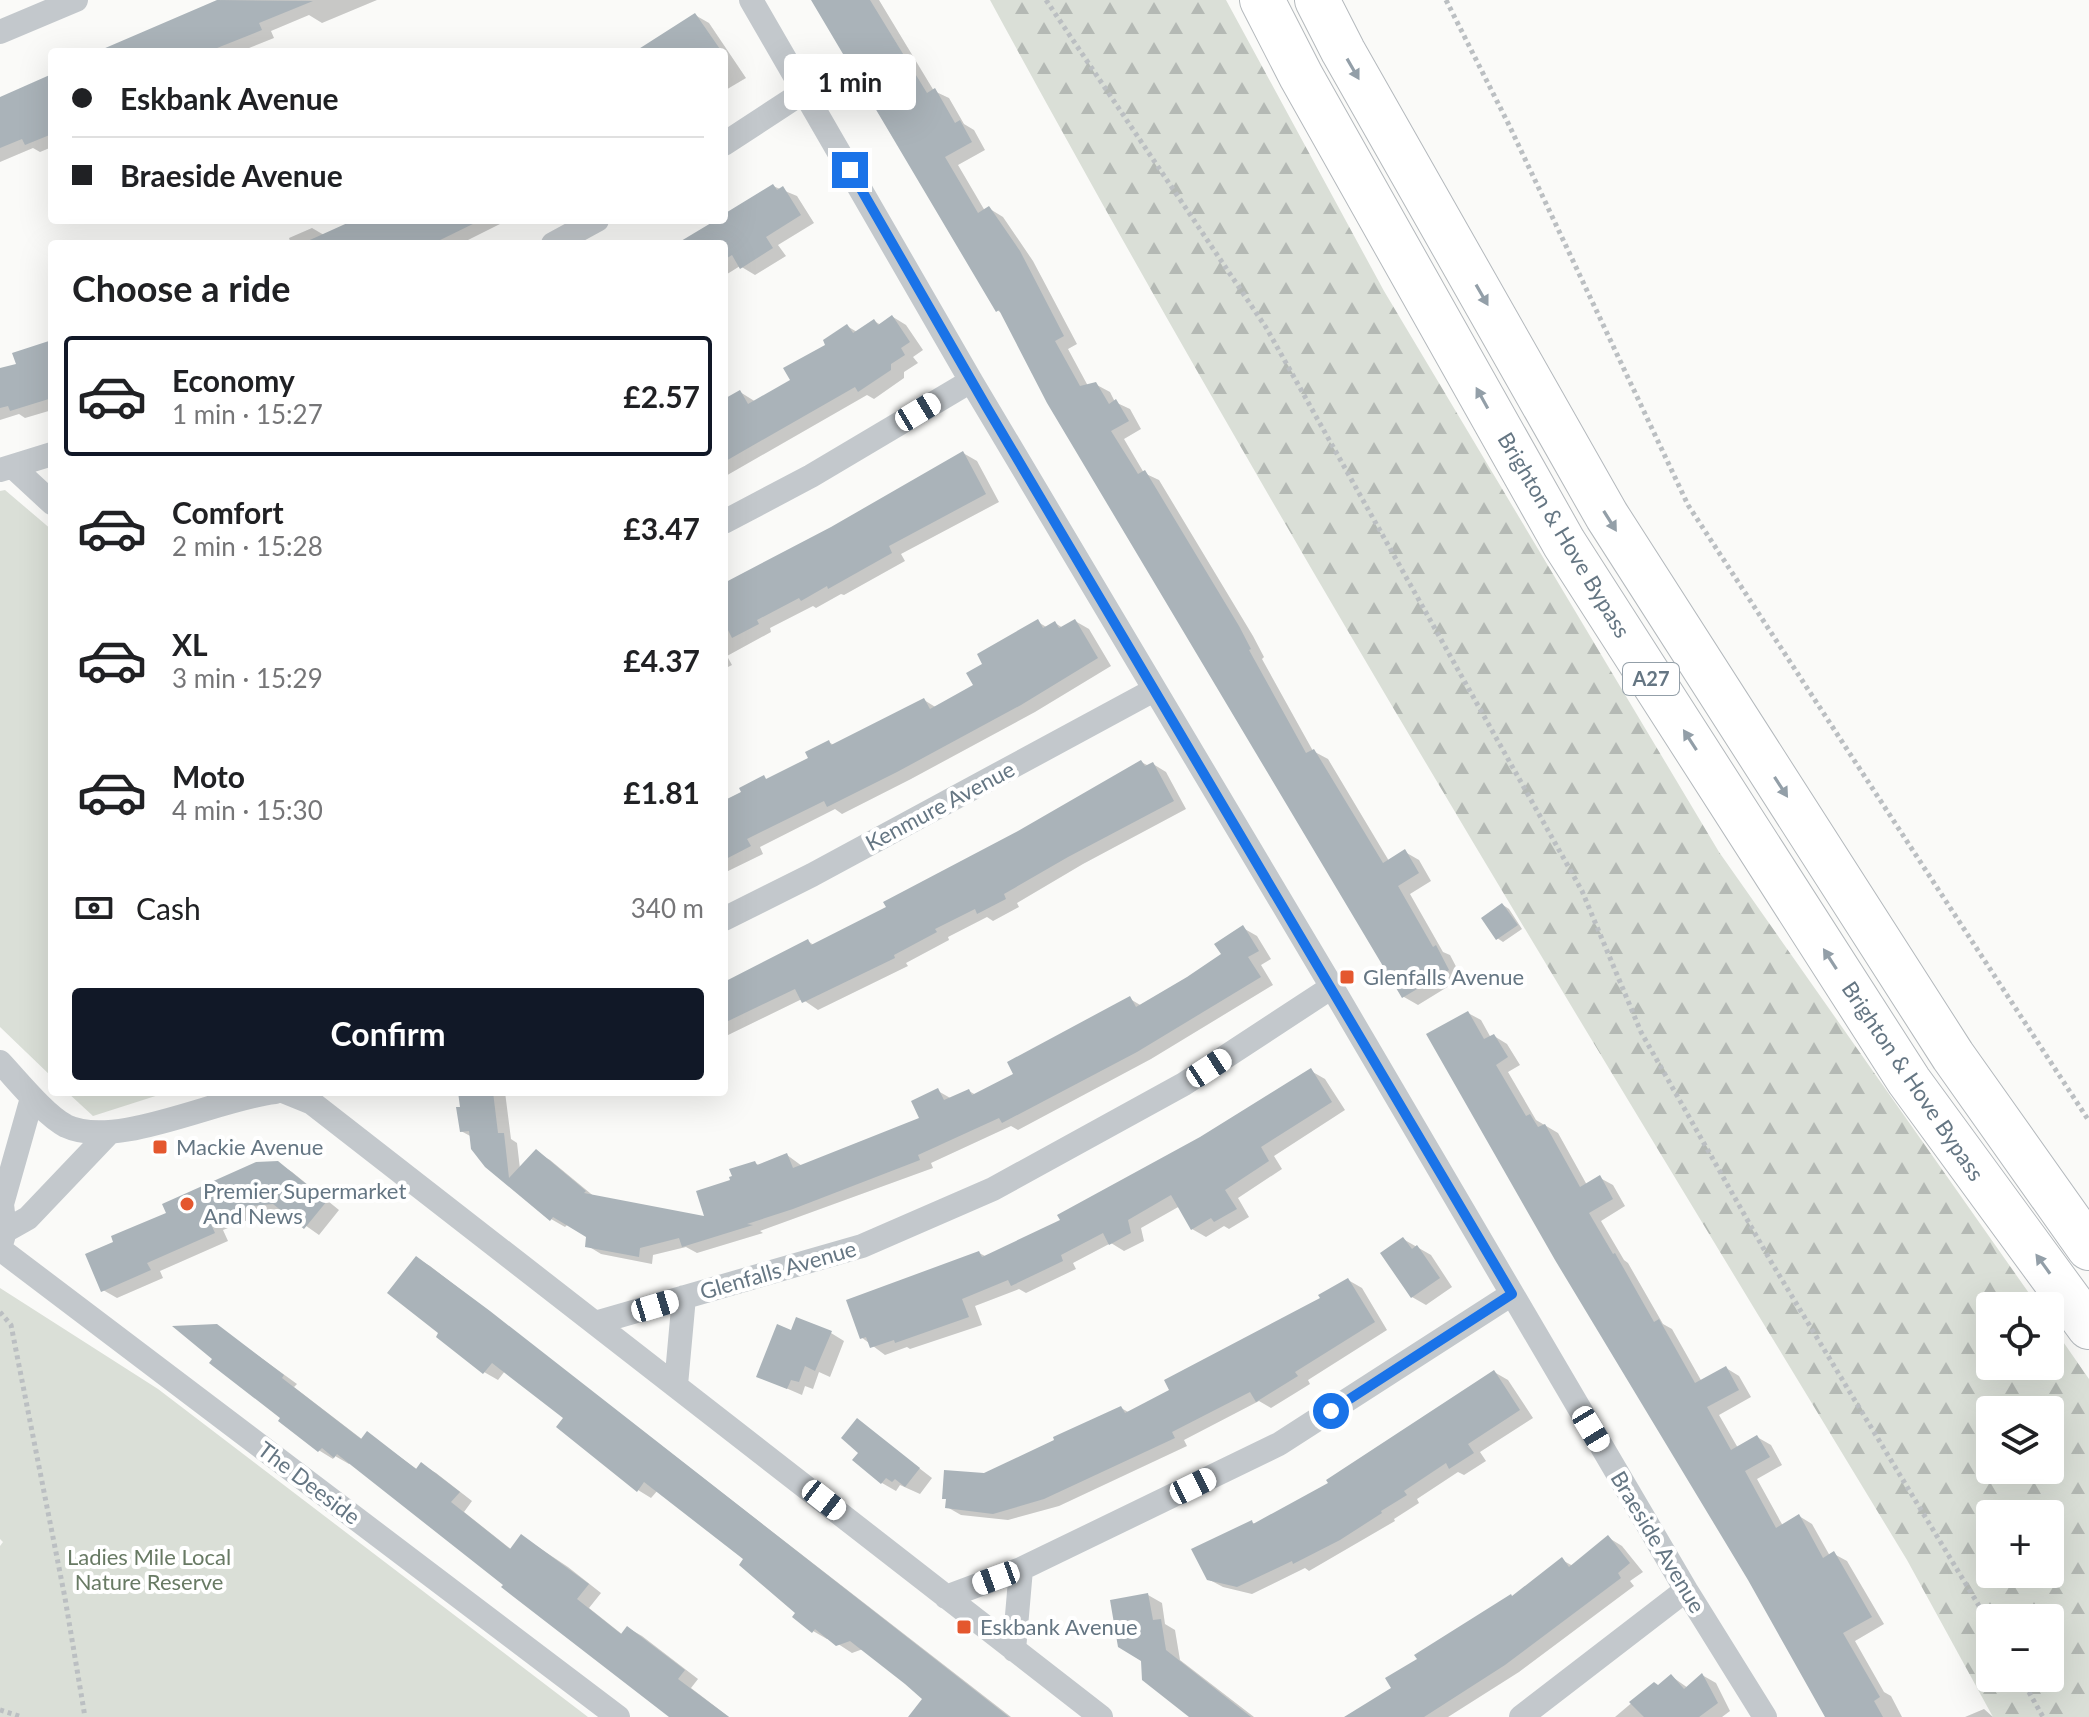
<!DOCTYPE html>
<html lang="en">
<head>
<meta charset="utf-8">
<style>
  body { margin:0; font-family:Lato,sans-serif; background:#f6f6f6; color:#202124; height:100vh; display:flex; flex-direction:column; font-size:30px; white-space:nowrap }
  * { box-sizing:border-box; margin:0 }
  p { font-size:26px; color:#757577 }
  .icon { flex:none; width:44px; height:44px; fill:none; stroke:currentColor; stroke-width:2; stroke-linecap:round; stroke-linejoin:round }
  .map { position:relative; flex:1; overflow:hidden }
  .details { position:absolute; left:48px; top:240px; width:680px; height:856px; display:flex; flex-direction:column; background:#fff; border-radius:8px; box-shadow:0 8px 32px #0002 }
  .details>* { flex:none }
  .guide { position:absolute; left:48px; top:48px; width:680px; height:176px; border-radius:8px; box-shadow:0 8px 32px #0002; display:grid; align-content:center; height:176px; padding:0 24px; background:#fff }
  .controls { position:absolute; left:1976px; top:1292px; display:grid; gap:16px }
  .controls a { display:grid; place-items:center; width:88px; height:88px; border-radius:8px; background:#fff; box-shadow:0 8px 32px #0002; font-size:40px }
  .end { position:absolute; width:36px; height:36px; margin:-18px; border:10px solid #1a73e8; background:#fff; box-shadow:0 0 0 4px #fff }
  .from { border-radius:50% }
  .bubble { position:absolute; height:56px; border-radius:8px; background:#fff; box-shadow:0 8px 32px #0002; font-size:26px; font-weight:700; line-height:56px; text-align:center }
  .car { position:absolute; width:24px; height:48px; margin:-24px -12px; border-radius:10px; box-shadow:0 0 6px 2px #0007; background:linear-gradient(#fff 24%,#345 0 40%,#fff 0 76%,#345 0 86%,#fff 0) }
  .guide b { display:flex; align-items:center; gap:28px; height:76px; font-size:30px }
  .guide b+b { border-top:2px solid #e0e0e0 }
  .guide i { width:20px; height:20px; background:#202124 }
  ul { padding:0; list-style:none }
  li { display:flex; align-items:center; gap:24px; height:120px; margin:0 16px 12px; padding:0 8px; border:4px solid transparent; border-radius:8px }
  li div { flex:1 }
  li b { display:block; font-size:30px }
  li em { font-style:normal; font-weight:700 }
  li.selected { border-color:#111827 }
  li>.icon { width:72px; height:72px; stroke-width:1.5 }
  h2 { padding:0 24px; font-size:36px; line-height:96px }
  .pay { display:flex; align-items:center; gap:20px; height:88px; padding:0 24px; font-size:30px }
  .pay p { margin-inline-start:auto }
  .action { display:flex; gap:16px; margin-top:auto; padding:16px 24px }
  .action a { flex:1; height:92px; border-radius:8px; background:#111827; color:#fff; font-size:32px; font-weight:700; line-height:92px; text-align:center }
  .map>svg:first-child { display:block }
</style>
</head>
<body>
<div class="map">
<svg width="2089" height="1717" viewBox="0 0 2089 1717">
  <defs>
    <pattern id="forest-firs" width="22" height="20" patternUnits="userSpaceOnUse" patternTransform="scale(2)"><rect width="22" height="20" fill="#dadfd7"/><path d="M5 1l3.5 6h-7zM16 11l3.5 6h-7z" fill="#b4b9b4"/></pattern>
  </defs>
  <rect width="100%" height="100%" fill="#fafaf8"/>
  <!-- green -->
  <path fill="#dadfd7" d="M5,490L52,530V1077L0,1027V491Z
    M67,1092H168L93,1116Z
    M0,1288L158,1389L588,1717H0V1546L3,1542L0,1539Z"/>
  <!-- forest -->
  <path fill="url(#forest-firs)" fill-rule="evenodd" d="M990,0H1226L1384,291L1719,852L2038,1306H1990V1366H2050V1323L2089,1379V1717H1993L1907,1560C1594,1044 1278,530 990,0ZM1990,1410H2050V1470H1990ZM1990,1514H2050V1574H1990ZM1990,1618H2050V1678H1990Z"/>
  <!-- shadow -->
  <path fill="#0003" d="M222,0H377L322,23L309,15L271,31L274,38L239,52H104Z
    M814,0H879L934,91L949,98L964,124L974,130L985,150L958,165L985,211L990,209L1003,217L1033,261L1077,344L1068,349L1088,386L1095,384L1110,392L1115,402L1130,409L1141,429L1124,439L1144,473L1159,480L1253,636L1264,657L1262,659L1313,751L1328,759L1389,861L1405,852L1419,860L1431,881L1410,894L1443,952L1450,955L1462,978L1418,1005L1404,997L1003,314L997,310Z
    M695,15L709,23L746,78L724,91V52H638Z
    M52,75V147L40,152L33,148L0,162V98Z
    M773,186L797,196L814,223L778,245L786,256L755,275L740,266L724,276V244H679L718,220H724V216Z
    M358,220H508L460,244H291L289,238L312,228L324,235Z
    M893,317L906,325L923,350L913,357L918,363L904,372V378L874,399L867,395L724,477V401L740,392L756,402L792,381L847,326L857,332L874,321L881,325Z
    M52,342V410L25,418L19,414L0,420V370L18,365Z
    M963,453L977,461L999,502L901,554L905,561L844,595L841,594L816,608L813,606L770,628L771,632L727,656L732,665L724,669V586L832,529Z
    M1075,621L1089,629L1111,666L1035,712L911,779L842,814L835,809L760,847L763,854L724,873V803L764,778L768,780L810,759L829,742L835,746L924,700L937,708L976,686L1038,622L1048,628L1055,623L1063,628Z
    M1141,762L1149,766L1153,764L1166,772L1186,809L1083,864L1017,903L1019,907L993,921L987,917L948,937L949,940L906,963L908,966L818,1010L802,999L724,1037V984L808,941L815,946L889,908Z
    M1503,905L1509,909L1522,929L1503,942L1497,938Z
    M1243,928L1257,936L1271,959L1261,965L1273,985L1151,1059L1018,1130L1011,1126L931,1163L933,1168L760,1231L763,1233L697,1253L686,1247L653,1255L652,1264L601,1254L588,1246L589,1236L568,1224L565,1227L551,1219L486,1166L472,1137L461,1131L460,1092H505L511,1139L517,1143L520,1169L536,1152L550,1160L596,1198L706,1218L732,1182L755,1163L760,1166L787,1155L802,1166L922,1119L938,1091L952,1099L969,1091L976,1095L1015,1074L1130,999L1142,1006L1224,955Z
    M1468,1013L1481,1020L1491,1038L1494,1036L1507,1044L1520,1065L1508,1072L1536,1120L1558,1133L1587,1185L1600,1178L1613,1185L1625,1206L1601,1221L1624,1260L1628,1263L1663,1324L1672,1329L1702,1382L1726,1368L1739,1376L1751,1397L1719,1415L1738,1448L1757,1437L1771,1445L1782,1465L1757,1479L1783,1526L1799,1516L1812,1524L1830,1556L1834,1554L1847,1561L1884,1624L1855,1641L1884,1692L1891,1696L1902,1717H1828Z
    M1311,1071L1325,1079L1345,1110L1274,1156L1282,1169L1238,1198L1249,1217L1229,1229L1224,1226L1206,1237L1192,1229L1180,1206L1141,1228L1144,1241L1124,1251L1111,1243L1073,1263L1076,1269L1026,1293L1019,1289L975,1306L982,1325L910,1349L907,1347L885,1355L861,1337L979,1253L987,1257L1062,1221Z
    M278,1163L292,1172L339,1210L319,1235L285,1211L265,1213L223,1230L228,1241L160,1271L163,1278L117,1298L103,1290Z
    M1403,1239L1431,1255L1452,1287L1426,1305L1412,1297Z
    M416,1258L430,1266L1011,1717H925V1699L863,1649L852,1653L829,1638L827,1639L813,1631L795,1616L798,1612L746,1558L658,1490L651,1498L638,1490L566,1418L505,1371L498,1380L484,1372L441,1333Z
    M1348,1280L1362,1288L1387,1330L1308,1380L1310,1384L1271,1408L1259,1401L1184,1440L1187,1446L1059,1506L1008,1520L961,1515L947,1507L984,1475L1121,1408L1130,1413L1171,1390L1323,1299Z
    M217,1326L297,1384L294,1387L363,1440L368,1434L418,1470L422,1465L436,1473L472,1501L464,1512L512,1550L535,1545L568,1567L601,1593L589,1608L623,1635L628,1628L642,1636L698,1679L691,1688L729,1717H672L351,1462L349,1464L335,1456L333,1459L320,1451L281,1420L283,1417L215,1358Z
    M792,1332L831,1333L844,1341L830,1377L819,1372L813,1389L805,1386L802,1395L758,1376Z
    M1494,1372L1508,1380L1533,1418L1480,1452L1486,1461L1464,1475L1458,1472L1417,1499L1419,1503L1394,1519L1395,1521L1309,1571L1305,1568L1252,1594L1223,1587L1208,1579L1252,1522L1256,1525L1331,1483Z
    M858,1421L932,1478L920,1494L900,1485L896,1491L882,1483L861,1452Z
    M1609,1538L1622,1546L1643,1572L1630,1581L1634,1586L1519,1672L1448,1717H1352L1394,1689L1562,1560L1573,1566Z
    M1148,1595L1162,1603L1165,1624L1175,1630L1180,1660L1254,1717H1196L1144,1679Z
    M1702,1675L1716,1683L1730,1711L1722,1717H1615L1654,1684L1659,1687L1671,1676L1688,1688Z
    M1984,1709L1993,1717H1965Z"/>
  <!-- building -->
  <path fill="#aab3b9" d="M217,0L313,1L259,23L262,30L207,52H96Z
    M811,0H870L927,93L935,88L955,123L960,120L972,142L945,157L978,213L989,206L1020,251L1064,336L1055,341L1080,386L1096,382L1109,404L1116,399L1129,421L1111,431L1138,474L1145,470L1239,626L1251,649L1249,650L1306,753L1314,749L1383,863L1405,849L1419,873L1398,886L1433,947L1436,945L1449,970L1402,998L1047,403L999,310L996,312Z
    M695,13L722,52H634Z
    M52,74V134L25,145L22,139L0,148V97Z
    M773,184L777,190L783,186L801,215L766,237L773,248L740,269L732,255L724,260V244H676L716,220H724V214Z
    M354,220H481L432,244H301Z
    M892,315L910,342L901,348L905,355L891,364V370L858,392L855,387L724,462V399L740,390L748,404L790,380L783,368L825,345L823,340L847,324L853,333L874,319L878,325Z
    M52,340V398L10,411L8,406L0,408V368L16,364L12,353Z
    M963,451L986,494L889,546L892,553L828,589L827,586L801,601L799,598L757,620L759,624L732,638L724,622V583L831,527Z
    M1038,619L1043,628L1055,621L1059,628L1075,619L1098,658L1021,705L897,772L827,807L824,801L747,839L751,846L724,860V793L727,799L741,792L739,788L764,775L766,779L808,758L805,752L829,740L831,745L924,698L930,709L973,685L966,673L982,664L977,654Z
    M1141,760L1145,766L1153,762L1174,801L1068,857L1004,894L1006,899L977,914L975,909L935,929L937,932L894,955L895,958L802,1003L795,989L724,1023V982L808,939L811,945L886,907L883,902L1018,831Z
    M1502,903L1518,925L1496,940L1481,918Z
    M1243,925L1259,951L1248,957L1261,977L1137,1052L1002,1123L999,1118L918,1155L920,1160L793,1209L747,1224L753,1225L682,1247L679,1238L640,1248L639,1257L585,1247L586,1237L553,1217L550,1221L485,1167L471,1149L469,1131L460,1132L456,1107H460L458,1092H493L498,1133H504L509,1178L536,1149L586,1191L584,1193L704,1216L696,1191L730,1180L729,1177L732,1176L729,1169L755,1161L757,1165L787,1153L793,1168L919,1118L911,1101L938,1088L944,1100L969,1089L972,1095L1013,1074L1007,1062L1130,996L1136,1007L1187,977L1221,954L1214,944Z
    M1468,1011L1484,1039L1494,1034L1508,1057L1496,1065L1526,1116L1530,1114L1538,1127L1545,1124L1580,1187L1600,1175L1613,1199L1589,1213L1613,1254L1615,1253L1654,1322L1659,1319L1695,1383L1726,1366L1739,1390L1707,1407L1731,1450L1757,1435L1770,1457L1745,1471L1776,1528L1799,1514L1823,1558L1834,1551L1872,1617L1843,1633L1880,1697L1874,1701L1883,1717H1825L1748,1580L1555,1260L1426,1034Z
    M1311,1068L1332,1102L1261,1147L1269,1161L1225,1190L1237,1209L1214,1222L1211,1218L1191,1230L1171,1195L1128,1220L1131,1233L1109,1245L1103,1233L1061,1255L1063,1261L1011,1286L1008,1280L962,1299L969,1317L895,1343L894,1340L870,1348L866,1337L860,1339L846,1300L979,1251L982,1257L1060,1220L1057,1215L1200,1137Z
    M278,1161L327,1201L304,1229L273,1204L250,1206L210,1222L215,1233L147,1263L151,1270L101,1292L85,1254L113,1242L111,1236L166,1213L162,1204L256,1162Z
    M1403,1237L1412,1249L1417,1245L1440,1278L1411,1298L1380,1253Z
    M416,1256L490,1311L1009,1717H908L922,1699L905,1684L850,1641L836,1646L815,1629L812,1633L792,1617L795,1613L739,1565L743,1559L644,1482L637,1492L556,1427L563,1418L492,1363L483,1374L436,1337L438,1333L387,1293Z
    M1348,1278L1375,1322L1295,1372L1298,1376L1256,1402L1250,1392L1172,1432L1175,1438L1044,1499L993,1514L945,1508L946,1499H942L944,1470L984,1473L1054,1440L1053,1437L1121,1406L1125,1413L1169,1390L1164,1380L1320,1298L1318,1295Z
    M796,1317L832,1331L815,1371L805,1366L799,1382L791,1380L787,1389L756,1377L777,1324L791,1330Z
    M217,1324L284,1375L282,1378L361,1439L367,1431L416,1469L421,1462L460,1492L451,1502L510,1549L521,1534L589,1584L577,1599L621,1634L627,1626L685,1670L678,1679L729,1717H669L501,1587L503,1585L337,1454L334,1458L322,1448L318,1452L278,1421L280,1418L209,1363L212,1359L172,1326Z
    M1494,1370L1520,1410L1468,1444L1474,1453L1449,1469L1446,1463L1404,1491L1407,1495L1381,1511L1382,1513L1340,1540L1293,1564L1292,1561L1237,1587L1207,1580L1191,1549L1252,1520L1253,1524L1328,1483L1326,1480Z
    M857,1418L920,1468L905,1487L895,1479L892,1482L886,1478L881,1484L852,1460L858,1453L841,1438Z
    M1608,1535L1630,1563L1618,1573L1621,1578L1505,1665L1424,1717H1344L1391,1688L1385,1678L1417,1659L1414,1655L1511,1594L1512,1596L1562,1557L1569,1567Z
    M1148,1593L1153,1620L1161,1619L1166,1650L1251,1717H1189L1142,1680L1141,1661L1118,1647L1110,1600Z
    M1702,1673L1718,1703L1699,1717H1644L1629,1702L1654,1682L1658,1685L1671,1674L1684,1689Z"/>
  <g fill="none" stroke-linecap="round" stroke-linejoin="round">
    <!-- highway casing -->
    <g stroke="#b4b9bd" stroke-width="46">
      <path id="highway" d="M1262,0L1301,76L1564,543L1909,1081L2089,1327
        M1317,0L1343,51L1607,516L1953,1056L2089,1248"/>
    </g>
    <!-- path -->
    <path stroke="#bbbfc2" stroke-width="5" stroke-dasharray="4 4" stroke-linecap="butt" d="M1046,0L1267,329L1582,891L1641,1032L1770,1260L1990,1624
      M1446,0L1509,125L1688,505L2089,1121
      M0,1312L11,1325L65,1598L85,1717
      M2021,1678L2043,1717
      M0,1710L22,1717"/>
    <!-- street -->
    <path stroke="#c3c8cc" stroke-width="24" d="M751,0L971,381L1332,987L1686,1590L1765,1717
      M0,32L76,0
      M724,144L805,91
      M553,244L597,220
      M13,467L52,503
      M0,470L52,454
      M724,522L811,476L971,381
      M724,919L812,875L1154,690
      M0,1062C17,1080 45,1115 66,1126C116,1150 218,1098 275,1092
      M285,1092L312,1103L1101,1717
      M5,1231L2,1204L32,1098
      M0,1248L5,1231L28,1218L108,1134
      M0,1249L618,1717
      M595,1323L862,1246L993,1189L1184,1084L1332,987
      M676,1385L684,1297
      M946,1597L1021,1569L1279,1444L1512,1294
      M1014,1650L1021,1569
      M1521,1717L1686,1590"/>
    <!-- highway -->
    <use href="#highway" stroke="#fff" stroke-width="44"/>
  </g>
  <!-- one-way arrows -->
  <defs><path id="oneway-solid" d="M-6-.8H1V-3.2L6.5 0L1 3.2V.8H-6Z" transform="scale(2)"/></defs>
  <g fill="#939fa8">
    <use href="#oneway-solid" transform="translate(1353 69) rotate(60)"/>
    <use href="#oneway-solid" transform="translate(1482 295) rotate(60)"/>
    <use href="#oneway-solid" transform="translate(1482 398) rotate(-119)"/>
    <use href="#oneway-solid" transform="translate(1610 521) rotate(58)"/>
    <use href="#oneway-solid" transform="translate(1690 740) rotate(-123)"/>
    <use href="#oneway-solid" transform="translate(1781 787) rotate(57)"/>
    <use href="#oneway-solid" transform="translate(1830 959) rotate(-123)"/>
    <use href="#oneway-solid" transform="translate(2043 1264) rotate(-126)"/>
  </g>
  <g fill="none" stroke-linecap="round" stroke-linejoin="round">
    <!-- route -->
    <path stroke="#1a73e8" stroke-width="10" d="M850,170L986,406L1512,1294L1331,1411"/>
  </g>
  <!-- markers -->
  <g fill="#e4572e" stroke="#fff" stroke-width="3">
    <rect x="1339" y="969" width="16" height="16" rx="4"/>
    <rect x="152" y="1139" width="16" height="16" rx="4"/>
    <circle cx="187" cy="1204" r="8"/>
    <rect x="956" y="1619" width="16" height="16" rx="4"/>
  </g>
  <g text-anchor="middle" stroke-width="8" stroke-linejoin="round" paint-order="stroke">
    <!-- shield labels -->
    <rect fill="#fff" stroke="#939fa8" stroke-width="2" x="1623" y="663" width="56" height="32" rx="6"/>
    <g font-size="20" font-weight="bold" fill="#657683">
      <text x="1651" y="686">A27</text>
    </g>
    <!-- street labels -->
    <g font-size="22" fill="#657683" stroke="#fff">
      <text transform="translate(1564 535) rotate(59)" y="8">Brighton &amp; Hove Bypass</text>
      <text transform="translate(940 806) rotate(-28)" y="8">Kenmure Avenue</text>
      <text transform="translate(1913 1081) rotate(56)" y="8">Brighton &amp; Hove Bypass</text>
      <text transform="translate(778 1270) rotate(-16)" y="8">Glenfalls Avenue</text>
      <text transform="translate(309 1483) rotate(37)" y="8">The Deeside</text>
      <text transform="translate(1658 1542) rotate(59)" y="8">Braeside Avenue</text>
    </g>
    <!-- poi labels -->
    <g font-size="22" fill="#657683" stroke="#fff" text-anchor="start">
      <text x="1363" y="985">Glenfalls Avenue</text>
      <text x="176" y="1155">Mackie Avenue</text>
      <text x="203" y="1199">Premier Supermarket<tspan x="203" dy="25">And News</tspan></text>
      <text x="980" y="1635">Eskbank Avenue</text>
    </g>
    <!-- park labels -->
    <g font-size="22" fill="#687a64" stroke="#fff">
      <text x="149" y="1565">Ladies Mile Local<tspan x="149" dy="25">Nature Reserve</tspan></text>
    </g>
  </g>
</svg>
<div class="controls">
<a><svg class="icon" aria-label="locate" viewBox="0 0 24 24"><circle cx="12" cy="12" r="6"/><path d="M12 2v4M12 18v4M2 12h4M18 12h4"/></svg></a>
<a><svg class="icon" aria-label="layers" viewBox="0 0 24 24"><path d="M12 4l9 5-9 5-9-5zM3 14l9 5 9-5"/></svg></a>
<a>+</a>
<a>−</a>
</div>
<i class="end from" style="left:1331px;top:1411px"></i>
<i class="end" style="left:850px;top:170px"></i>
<div class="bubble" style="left:784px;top:54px;width:132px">1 min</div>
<i class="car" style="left:918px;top:412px;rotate:59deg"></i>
<i class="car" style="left:1209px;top:1068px;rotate:57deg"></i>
<i class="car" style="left:655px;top:1306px;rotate:73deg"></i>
<i class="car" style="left:1591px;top:1429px;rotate:149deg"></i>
<i class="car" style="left:1193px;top:1486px;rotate:64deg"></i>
<i class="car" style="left:824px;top:1500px;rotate:128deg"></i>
<i class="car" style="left:996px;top:1578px;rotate:250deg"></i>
<div class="guide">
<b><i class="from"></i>Eskbank Avenue</b>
<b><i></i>Braeside Avenue</b>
</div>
<section class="details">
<h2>Choose a ride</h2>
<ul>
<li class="selected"><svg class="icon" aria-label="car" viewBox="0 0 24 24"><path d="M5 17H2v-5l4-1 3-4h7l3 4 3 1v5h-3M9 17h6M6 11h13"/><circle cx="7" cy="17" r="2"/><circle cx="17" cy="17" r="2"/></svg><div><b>Economy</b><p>1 min · 15:27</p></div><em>£2.57</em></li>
<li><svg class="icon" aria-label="car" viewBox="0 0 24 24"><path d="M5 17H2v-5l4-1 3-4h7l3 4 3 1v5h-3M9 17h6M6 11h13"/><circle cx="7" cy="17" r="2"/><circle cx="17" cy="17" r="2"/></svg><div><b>Comfort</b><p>2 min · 15:28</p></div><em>£3.47</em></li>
<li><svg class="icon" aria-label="car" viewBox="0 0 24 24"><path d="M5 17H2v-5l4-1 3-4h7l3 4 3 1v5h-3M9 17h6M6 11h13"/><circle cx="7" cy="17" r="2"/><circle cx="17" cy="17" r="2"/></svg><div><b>XL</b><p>3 min · 15:29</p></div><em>£4.37</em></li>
<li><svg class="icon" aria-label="car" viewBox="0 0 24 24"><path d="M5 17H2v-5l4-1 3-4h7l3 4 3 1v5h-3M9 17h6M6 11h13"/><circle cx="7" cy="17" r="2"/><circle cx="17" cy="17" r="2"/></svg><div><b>Moto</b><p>4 min · 15:30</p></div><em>£1.81</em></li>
</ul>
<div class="pay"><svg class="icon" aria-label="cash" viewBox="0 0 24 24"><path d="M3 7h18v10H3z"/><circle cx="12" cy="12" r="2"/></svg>Cash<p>340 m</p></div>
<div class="action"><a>Confirm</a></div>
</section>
</div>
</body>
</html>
